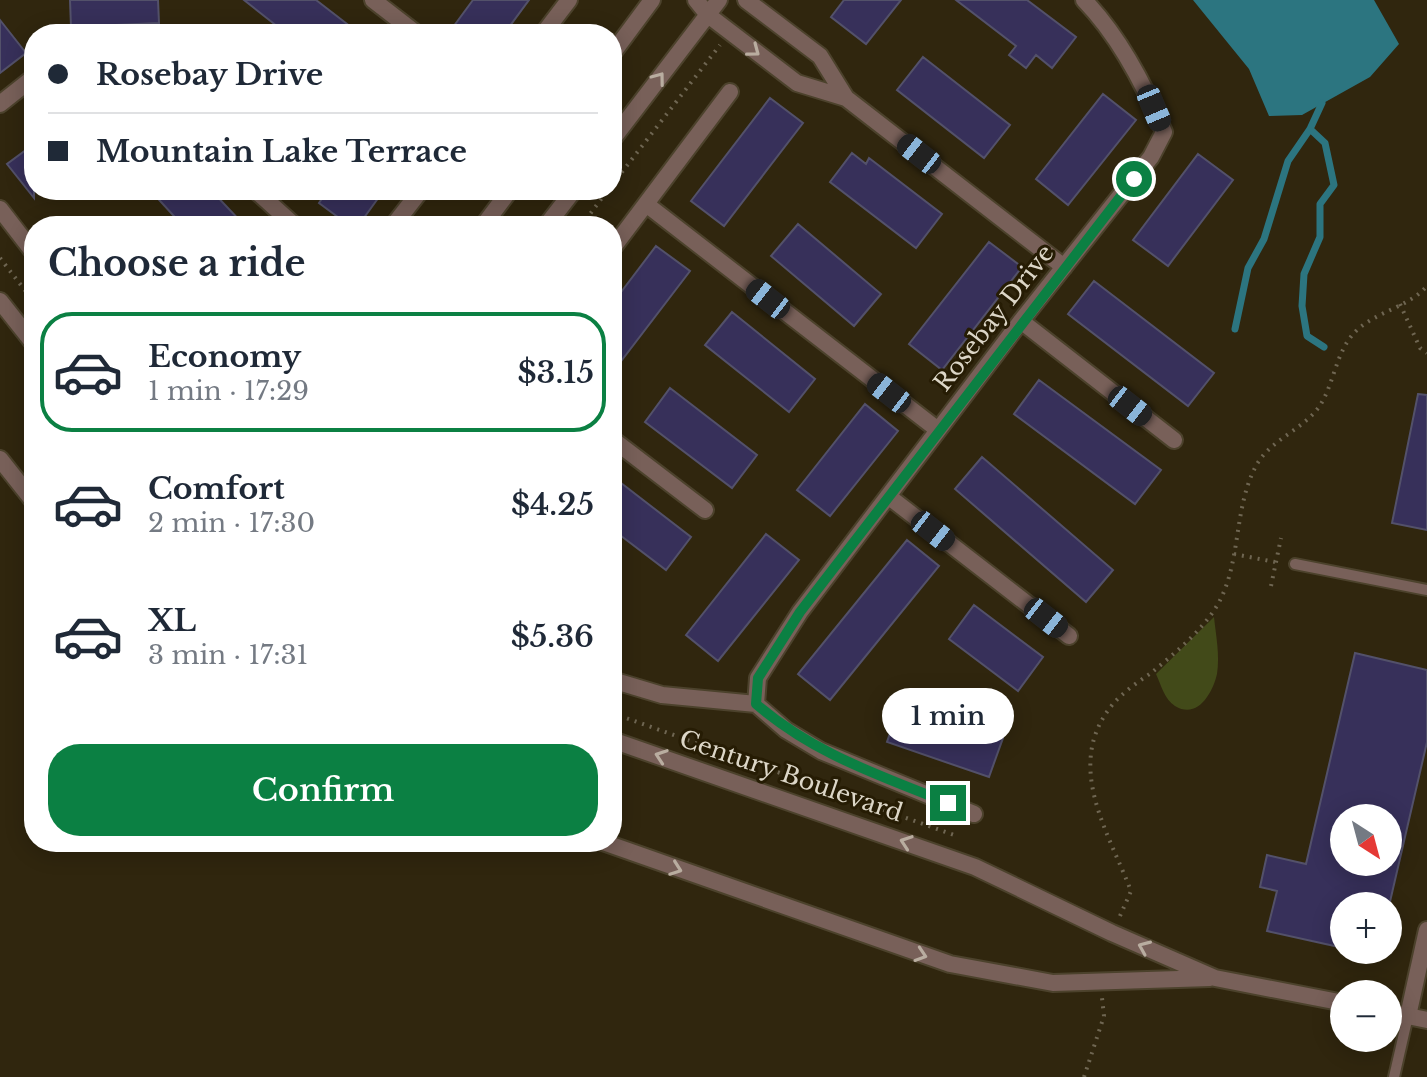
<!DOCTYPE html>
<html lang="en">
<head>
<meta charset="utf-8">
<style>
  body { margin:0; font-family:"Libre Baskerville",serif; background:#f6f6f7; color:#1f2937; height:100vh; display:flex; flex-direction:column; font-size:30px; white-space:nowrap }
  * { box-sizing:border-box; margin:0 }
  p { font-size:26px; color:#747a83 }
  .icon { flex:none; width:44px; height:44px; fill:none; stroke:currentColor; stroke-width:2; stroke-linecap:round; stroke-linejoin:round }
  .map { position:relative; flex:1; overflow:hidden }
  .side { position:absolute; left:24px; top:216px; width:598px; height:636px; display:flex; flex-direction:column; background:#fff; border-radius:32px; box-shadow:0 4px 20px #0003 }
  .side>* { flex:none }
  .guide { position:absolute; left:24px; top:24px; width:598px; height:176px; border-radius:32px; box-shadow:0 4px 20px #0003; display:grid; align-content:center; height:176px; padding:0 24px; background:#fff }
  .needle { width:52px; rotate:144deg }
  .controls { position:absolute; left:1330px; top:804px; display:grid; gap:16px }
  .controls a { display:grid; place-items:center; width:72px; height:72px; border-radius:50%; background:#fff; box-shadow:0 4px 20px #0003; font-size:40px }
  .end { position:absolute; width:36px; height:36px; margin:-18px; border:10px solid #0b8043; background:#fff; box-shadow:0 0 0 4px #fff }
  .from { border-radius:50% }
  .bubble { position:absolute; height:56px; border-radius:28px; background:#fff; box-shadow:0 4px 20px #0003; font-size:26px; font-weight:600; line-height:56px; text-align:center }
  .car { position:absolute; width:24px; height:48px; margin:-24px -12px; border-radius:10px; box-shadow:0 0 6px 2px #0007; background:linear-gradient(#222 24%,#8ab4d8 0 40%,#222 0 76%,#8ab4d8 0 86%,#222 0) }
  .guide b { display:flex; align-items:center; gap:28px; height:76px; font-size:30px }
  .guide b+b { border-top:2px solid #e0e1e3 }
  .guide i { width:20px; height:20px; background:#1f2937 }
  ul { padding:0; list-style:none }
  li { display:flex; align-items:center; gap:24px; height:120px; margin:0 16px 12px; padding:0 8px; border:4px solid transparent; border-radius:32px }
  li div { flex:1 }
  li b { display:block; font-size:30px }
  li em { font-style:normal; font-weight:600 }
  li.active { border-color:#0b8043 }
  li>.icon { width:72px; height:72px; stroke-width:1.5 }
  h2 { padding:0 24px; font-size:36px; line-height:96px }
  .action { display:flex; gap:16px; margin-top:auto; padding:16px 24px }
  .action a { flex:1; height:92px; border-radius:32px; background:#0b8043; color:#fff; font-size:32px; font-weight:600; line-height:92px; text-align:center }
  .map>svg:first-child { display:block }
</style>
</head>
<body>
<div class="map">
<svg width="1427" height="1077" viewBox="0 0 1427 1077">
  <rect width="100%" height="100%" fill="#30260e"/>
  <!-- green -->
  <path fill="#424a19" d="M1214,617C1216,636 1220,655 1217,674C1213,692 1198,720 1175,706C1165,700 1161,685 1156,674Z"/>
  <!-- water -->
  <path fill="#2c7580" d="M1193,0H1374L1399,44L1370,77L1302,115L1269,116L1249,69Z"/>
  <g fill="none" stroke-linecap="round" stroke-linejoin="round">
    <!-- stream -->
    <path stroke="#2c7580" stroke-width="7" d="M1310,129L1325,143L1334,185L1320,204V237L1304,274L1302,306L1307,336L1324,347
      M1235,329L1248,268L1264,239L1288,161L1310,129L1322,103"/>
  </g>
  <!-- building -->
  <path fill="#37305a" stroke="#53516a" stroke-width="2" fill-rule="evenodd" d="M70,0H158L159,23L71,27Z
    M244,0H316L360,34H287Z
    M473,0H529L504,34H448Z
    M844,0H901L866,44L831,17Z
    M956,0H1027L1076,37L1052,68L1036,55L1026,68L1009,55L1016,46Z
    M0,20L26,53L0,73Z
    M923,57L1010,125L984,158L897,90Z
    M1103,94L1136,120L1068,205L1036,179Z
    M770,98L803,123L724,226L691,201Z
    M34,144V198L7,164Z
    M852,153L866,164L869,158L942,214L916,248L830,182Z
    M1198,154L1233,180L1168,266L1133,240Z
    M150,190H211L245,226H183Z
    M328,190H384L358,226H350L319,203Z
    M798,224L881,294L854,326L771,256Z
    M989,242L1022,267L942,370L909,344Z
    M656,246L690,271L612,373V304Z
    M1094,281L1214,373L1188,406L1068,314Z
    M732,312L815,379L789,412L705,345Z
    M1039,380L1161,470L1135,504L1014,414Z
    M670,388L757,455L732,488L645,422Z
    M1418,394L1427,395V530L1392,523Z
    M865,404L898,431L830,516L797,490Z
    M982,457L1113,570L1086,602L955,489Z
    M612,476L691,537L666,570L612,529Z
    M766,534L799,560L718,661L686,635Z
    M907,540L939,566L830,700L798,674Z
    M974,605L1043,657L1018,691L949,639Z
    M1355,653L1427,670V742L1389,906H1344L1339,947L1267,931L1277,891L1260,887L1267,855L1306,864ZM1344,818H1388V862H1344Z
    M901,702L1003,738L989,777L887,742Z"/>
  <g fill="none" stroke-linecap="round" stroke-linejoin="round">
    <!-- service casing -->
    <g stroke="#4c422c" stroke-width="14">
      <path id="service" d="M1295,564L1427,590
        M1394,1077L1408,1016"/>
    </g>
    <!-- minor casing -->
    <g stroke="#4c422c" stroke-width="20">
      <path id="minor" d="M373,0L417,34
        M696,0L708,15L797,83L846,98
        M746,0L820,56L846,98L1064,267
        M543,34L569,0
        M612,54L652,0
        M0,104L34,77
        M612,140L719,0
        M255,190L295,226
        M646,204L938,430
        M0,209L34,253
        M393,226L421,190
        M483,226L510,190
        M546,226L574,190
        M612,249L730,92
        M1021,321L1174,440
        M612,439L705,510
        M888,496L1069,636
        M612,680L662,695L756,704L786,730L821,751L974,814
        M756,704L758,678L800,612L1021,321L1151,157L1164,132C1145,86 1118,35 1084,0
        M1408,1016L1427,930"/>
    </g>
    <!-- tertiary casing -->
    <g stroke="#4c422c" stroke-width="20">
      <path id="tertiary" d="M0,301L34,344
        M0,459L34,502
        M612,740L975,867L1112,933L1215,978L1344,1003
        M603,842L950,964L1053,983L1210,978
        M1388,1012L1427,1020"/>
    </g>
    <!-- path -->
    <path stroke="#6f6652" stroke-width="4" stroke-dasharray="2 6" stroke-linecap="butt" d="M612,185L720,45
      M581,226L608,190
      M0,258L34,302
      M1400,304L1420,348L1427,353
      M1234,554L1275,562
      M1271,586L1281,538
      M612,713L954,835
      M1120,916L1131,891C1108,831 1063,764 1113,704C1123,692 1138,682 1151,673C1174,654 1203,630 1218,604C1242,561 1233,507 1257,464C1272,439 1302,430 1319,407C1335,383 1335,352 1356,331C1377,311 1409,307 1427,286
      M1084,1077L1104,1016L1102,998"/>
    <!-- service -->
    <use href="#service" stroke="#786059" stroke-width="10"/>
    <!-- minor -->
    <use href="#minor" stroke="#786059" stroke-width="16"/>
    <!-- tertiary -->
    <use href="#tertiary" stroke="#786059" stroke-width="16"/>
  </g>
  <!-- one-way arrows -->
  <defs><path id="oneway-chevron" d="M-2-3.5L2.5 0L-2 3.5" fill="none" stroke-width="1.6" stroke-linecap="round" stroke-linejoin="round" transform="scale(2)"/></defs>
  <g stroke="#b9ada0">
    <use href="#oneway-chevron" transform="translate(754 51) rotate(37)"/>
    <use href="#oneway-chevron" transform="translate(659 78) rotate(-53)"/>
    <use href="#oneway-chevron" transform="translate(661 756) rotate(-161)"/>
    <use href="#oneway-chevron" transform="translate(906 842) rotate(-161)"/>
    <use href="#oneway-chevron" transform="translate(676 869) rotate(20)"/>
    <use href="#oneway-chevron" transform="translate(1144 947) rotate(-157)"/>
    <use href="#oneway-chevron" transform="translate(921 955) rotate(18)"/>
  </g>
  <g fill="none" stroke-linecap="round" stroke-linejoin="round">
    <!-- route -->
    <path stroke="#0b8043" stroke-width="10" d="M948,803C877,774 816,755 756,704L758,678L800,612L1134,179"/>
  </g>
  <g text-anchor="middle" stroke-width="6" stroke-linejoin="round" paint-order="stroke">
    <!-- street labels -->
    <g font-size="24" fill="#dcd6c7" stroke="#261c04">
      <text transform="translate(994 318) rotate(-52)" y="8">Rosebay Drive</text>
      <text transform="translate(791 776) rotate(19)" y="8">Century Boulevard</text>
    </g>
  </g>
</svg>
<div class="controls">
<a><svg class="needle" viewBox="-14 -14 28 28"><path d="M0-13l5 13h-10z" fill="#e53935"/><path d="M0 13l5-13h-10z" fill="#747a83"/></svg></a>
<a>+</a>
<a>−</a>
</div>
<i class="end from" style="left:1134px;top:179px"></i>
<i class="end" style="left:948px;top:803px"></i>
<div class="bubble" style="left:882px;top:688px;width:132px">1 min</div>
<i class="car" style="left:1154px;top:108px;rotate:157deg"></i>
<i class="car" style="left:919px;top:154px;rotate:308deg"></i>
<i class="car" style="left:768px;top:299px;rotate:308deg"></i>
<i class="car" style="left:889px;top:393px;rotate:308deg"></i>
<i class="car" style="left:1130px;top:406px;rotate:128deg"></i>
<i class="car" style="left:933px;top:531px;rotate:128deg"></i>
<i class="car" style="left:1046px;top:618px;rotate:128deg"></i>
<div class="guide">
<b><i class="from"></i>Rosebay Drive</b>
<b><i></i>Mountain Lake Terrace</b>
</div>
<section class="side">
<h2>Choose a ride</h2>
<ul>
<li class="active"><svg class="icon" aria-label="car" viewBox="0 0 24 24"><path d="M5 17H2v-5l4-1 3-4h7l3 4 3 1v5h-3M9 17h6M6 11h13"/><circle cx="7" cy="17" r="2"/><circle cx="17" cy="17" r="2"/></svg><div><b>Economy</b><p>1 min · 17:29</p></div><em>$3.15</em></li>
<li><svg class="icon" aria-label="car" viewBox="0 0 24 24"><path d="M5 17H2v-5l4-1 3-4h7l3 4 3 1v5h-3M9 17h6M6 11h13"/><circle cx="7" cy="17" r="2"/><circle cx="17" cy="17" r="2"/></svg><div><b>Comfort</b><p>2 min · 17:30</p></div><em>$4.25</em></li>
<li><svg class="icon" aria-label="car" viewBox="0 0 24 24"><path d="M5 17H2v-5l4-1 3-4h7l3 4 3 1v5h-3M9 17h6M6 11h13"/><circle cx="7" cy="17" r="2"/><circle cx="17" cy="17" r="2"/></svg><div><b>XL</b><p>3 min · 17:31</p></div><em>$5.36</em></li>
</ul>
<div class="action"><a>Confirm</a></div>
</section>
</div>
</body>
</html>
